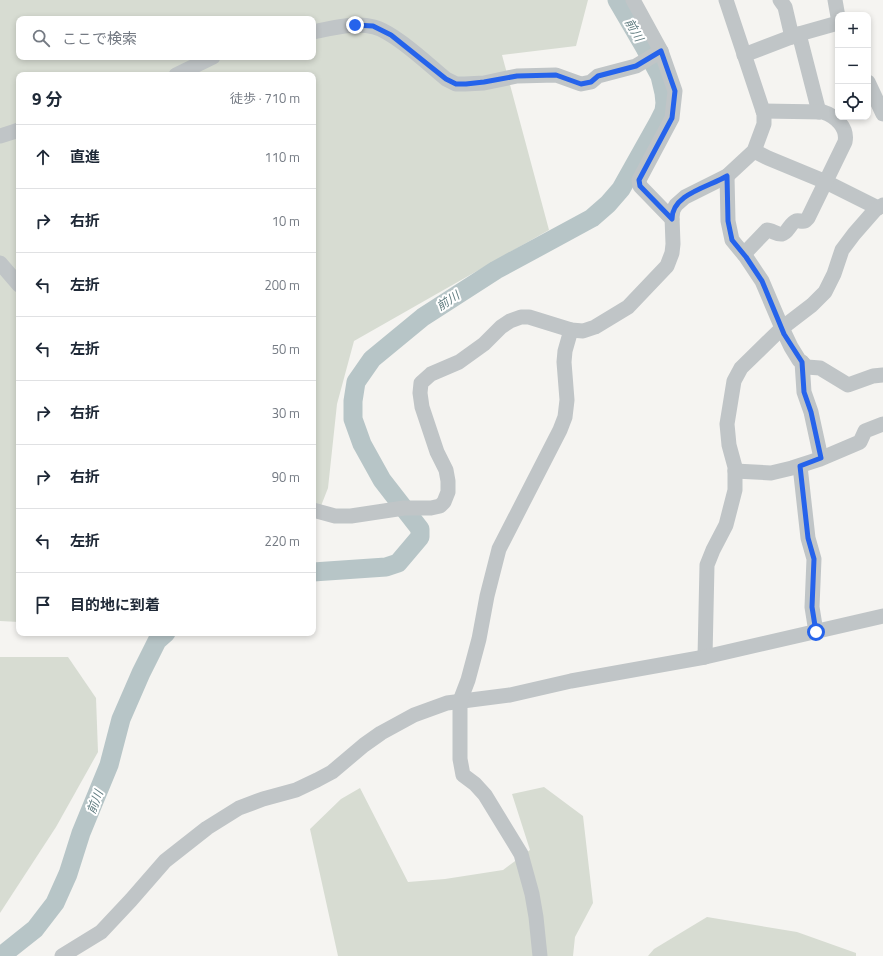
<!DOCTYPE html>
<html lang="ja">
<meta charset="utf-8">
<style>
:root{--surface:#fff;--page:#f2f2f3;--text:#1f2937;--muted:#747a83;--line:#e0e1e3}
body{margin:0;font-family:"Titillium Web","Noto Sans JP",sans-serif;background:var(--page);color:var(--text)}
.controls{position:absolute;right:12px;top:12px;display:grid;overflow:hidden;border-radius:8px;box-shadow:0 2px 6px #0003}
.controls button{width:36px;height:36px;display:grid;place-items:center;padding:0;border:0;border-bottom:1px solid var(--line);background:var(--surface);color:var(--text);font:20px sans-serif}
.stop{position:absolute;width:12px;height:12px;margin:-9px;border:3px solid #2563eb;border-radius:50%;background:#fff}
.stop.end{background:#2563eb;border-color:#fff;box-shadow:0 1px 4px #0008}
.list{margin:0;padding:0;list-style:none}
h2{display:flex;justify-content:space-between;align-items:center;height:52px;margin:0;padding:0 16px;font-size:17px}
h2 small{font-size:13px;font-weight:400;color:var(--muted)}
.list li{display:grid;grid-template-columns:26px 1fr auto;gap:12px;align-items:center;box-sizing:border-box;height:64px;padding:0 16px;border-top:1px solid var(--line)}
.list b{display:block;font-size:15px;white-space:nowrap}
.list em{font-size:13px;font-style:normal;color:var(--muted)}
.icon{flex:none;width:22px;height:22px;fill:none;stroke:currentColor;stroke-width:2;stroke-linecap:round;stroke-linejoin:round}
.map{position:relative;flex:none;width:883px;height:956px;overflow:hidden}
.search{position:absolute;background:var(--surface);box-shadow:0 2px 6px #0003;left:16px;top:16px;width:300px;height:44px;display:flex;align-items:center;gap:10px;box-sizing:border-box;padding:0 14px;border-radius:8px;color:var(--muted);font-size:15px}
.panel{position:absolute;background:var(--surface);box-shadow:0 2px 6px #0003;left:16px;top:72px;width:300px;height:564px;border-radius:8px}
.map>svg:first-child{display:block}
.green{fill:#d7dcd2;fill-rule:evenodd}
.water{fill:#b7c5c7}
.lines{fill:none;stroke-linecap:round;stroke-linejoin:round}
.river{stroke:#b7c5c7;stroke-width:19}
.minor{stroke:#c0c5c7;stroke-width:15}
.route{stroke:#2563eb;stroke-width:5}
.labels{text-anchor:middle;stroke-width:4;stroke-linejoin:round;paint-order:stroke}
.water-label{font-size:12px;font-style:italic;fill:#5f7b7f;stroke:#fff}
</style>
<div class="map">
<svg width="883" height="956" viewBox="0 0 883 956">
<rect width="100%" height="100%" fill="#f5f4f1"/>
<!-- green -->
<g class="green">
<path d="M0,0H588L576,46L502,55L549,230L354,341L337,404L328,488L314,524V572L313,573V75H19V622L0,621ZM19,19H313V57H19Z"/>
<path d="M0,657H68L96,698L98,752L56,827L0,913Z"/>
<path d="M544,787L583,816L593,903L575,937L573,956H338L310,829L341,799L360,788L408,882L445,879L503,870L530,850L512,794Z"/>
<path d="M707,917L797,932L856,953V956H648L654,949Z"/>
</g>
<!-- water -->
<path class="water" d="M611,0H627L653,47L641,55Z"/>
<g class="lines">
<!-- river -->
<g class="river">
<path d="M313,572L386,567L398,563L420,537V529L382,480L362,444L353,419V401L356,382L372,359L423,317L496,270L592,218L608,204L621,189L658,123L664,111L665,103L664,93L660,76L645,48L617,0"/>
<path d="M1,956L35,929L55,903L68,874L81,833L109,765L121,719L141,673L157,641L166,633"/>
</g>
<!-- minor -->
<g class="minor">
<path d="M633,0L661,51L675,91L672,118L639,180L640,186L672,219"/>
<path d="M780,0L785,7L792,37"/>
<path d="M835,0L838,17"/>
<path d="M313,32C332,28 354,22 374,27C394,32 429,65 446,79L456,84H465L484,83L517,76L556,75L581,84L591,82L598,76L636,66L661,51"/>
<path d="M799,34L819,112"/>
<path d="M744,55L799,34L838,23"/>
<path d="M176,75L213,57"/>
<path d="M868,82L883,114"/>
<path d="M0,136L19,130"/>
<path d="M754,151L768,158L826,182L878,208"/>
<path d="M727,176L728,221L732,240L746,257L762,281L782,328L791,347L799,360L807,367L820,368L848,385L873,376L883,375"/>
<path d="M744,254L767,230C772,230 777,235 782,234C788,233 790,223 796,221C798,220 802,222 805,221L808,218L845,142C848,128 836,116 823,112L763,111"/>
<path d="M0,263L19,285"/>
<path d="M802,362L804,392L811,412L821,458"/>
<path d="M800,466L808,538L814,559L812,607L816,632"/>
<path d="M735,471L771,473L792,468L820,459L860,442L865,431L883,424"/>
<path d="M313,510L335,516H351L404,508H431L440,506L444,502L448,492V481L446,470L437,452L422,407L420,393L421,383L431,374L459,362L484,344L501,327L510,321L521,317H529L571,330L583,331L595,327L628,307L667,266L672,253L673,244L672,217L673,210L676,205L685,197L727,176L754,151L764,124V114L726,0"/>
<path d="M705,657L707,565L713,550L726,525L735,490V467L729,445L727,424L734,381L741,368L782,328L812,305L825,292L834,274L842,250L854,234L875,210L883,205"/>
<path d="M62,956L101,932L131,900L165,861L207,828L239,808L263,799L296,790L317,780L332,772L364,745L381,733L414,715L447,703L510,695L571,681L705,657L883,616"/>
<path d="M540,956L536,917L532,894L521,854L485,795L475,784L463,775L460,759V701L468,680L479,639L487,596L499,549L560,430L565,417L567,400L564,362L565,351L571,330"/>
</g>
</g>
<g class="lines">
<!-- route -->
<path class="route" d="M355,25L373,26L391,35L446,79L456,84H466L484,82L517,76L556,75L581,84L591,82L598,76L636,66L661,51L675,91L672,118L639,180L640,186L672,219C672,194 709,187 727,176L728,221L732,240L746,257L762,281L784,334L802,362L804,392L811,412L821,458L800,466L808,538L814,559L812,607L816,632"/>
</g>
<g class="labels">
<!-- water labels -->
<g class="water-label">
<text transform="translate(634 30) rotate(60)" y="4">前川</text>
<text transform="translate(448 301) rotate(-33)" y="4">前川</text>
<text transform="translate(95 802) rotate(-69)" y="4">前川</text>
</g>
</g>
</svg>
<div class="controls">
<button>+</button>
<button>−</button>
<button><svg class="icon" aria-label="locate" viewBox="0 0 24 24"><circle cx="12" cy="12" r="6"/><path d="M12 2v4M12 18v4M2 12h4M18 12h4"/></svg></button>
</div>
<div class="stop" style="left:816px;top:632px"></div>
<div class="stop end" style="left:355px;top:25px"></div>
<div class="search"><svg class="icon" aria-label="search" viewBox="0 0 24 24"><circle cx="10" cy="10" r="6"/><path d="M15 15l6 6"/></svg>ここで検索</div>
<section class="panel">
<h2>9 分<small>徒歩 · 710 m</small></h2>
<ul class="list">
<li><svg class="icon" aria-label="ahead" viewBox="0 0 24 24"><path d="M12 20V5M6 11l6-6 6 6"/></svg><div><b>直進</b></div><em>110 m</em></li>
<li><svg class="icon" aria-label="right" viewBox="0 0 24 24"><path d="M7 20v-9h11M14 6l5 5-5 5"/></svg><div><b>右折</b></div><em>10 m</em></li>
<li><svg class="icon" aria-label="left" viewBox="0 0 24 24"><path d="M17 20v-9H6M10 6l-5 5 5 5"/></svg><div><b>左折</b></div><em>200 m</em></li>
<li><svg class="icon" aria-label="left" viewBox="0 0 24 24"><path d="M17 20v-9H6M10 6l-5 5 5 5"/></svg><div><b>左折</b></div><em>50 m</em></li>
<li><svg class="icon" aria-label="right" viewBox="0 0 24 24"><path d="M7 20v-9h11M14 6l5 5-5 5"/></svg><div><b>右折</b></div><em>30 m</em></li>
<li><svg class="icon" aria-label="right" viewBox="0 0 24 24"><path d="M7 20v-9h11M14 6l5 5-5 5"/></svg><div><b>右折</b></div><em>90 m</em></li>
<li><svg class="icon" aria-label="left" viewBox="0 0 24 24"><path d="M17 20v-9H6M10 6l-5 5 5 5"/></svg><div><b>左折</b></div><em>220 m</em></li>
<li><svg class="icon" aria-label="arrive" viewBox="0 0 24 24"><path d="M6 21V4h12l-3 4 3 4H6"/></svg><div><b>目的地に到着</b></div></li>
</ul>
</section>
</div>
